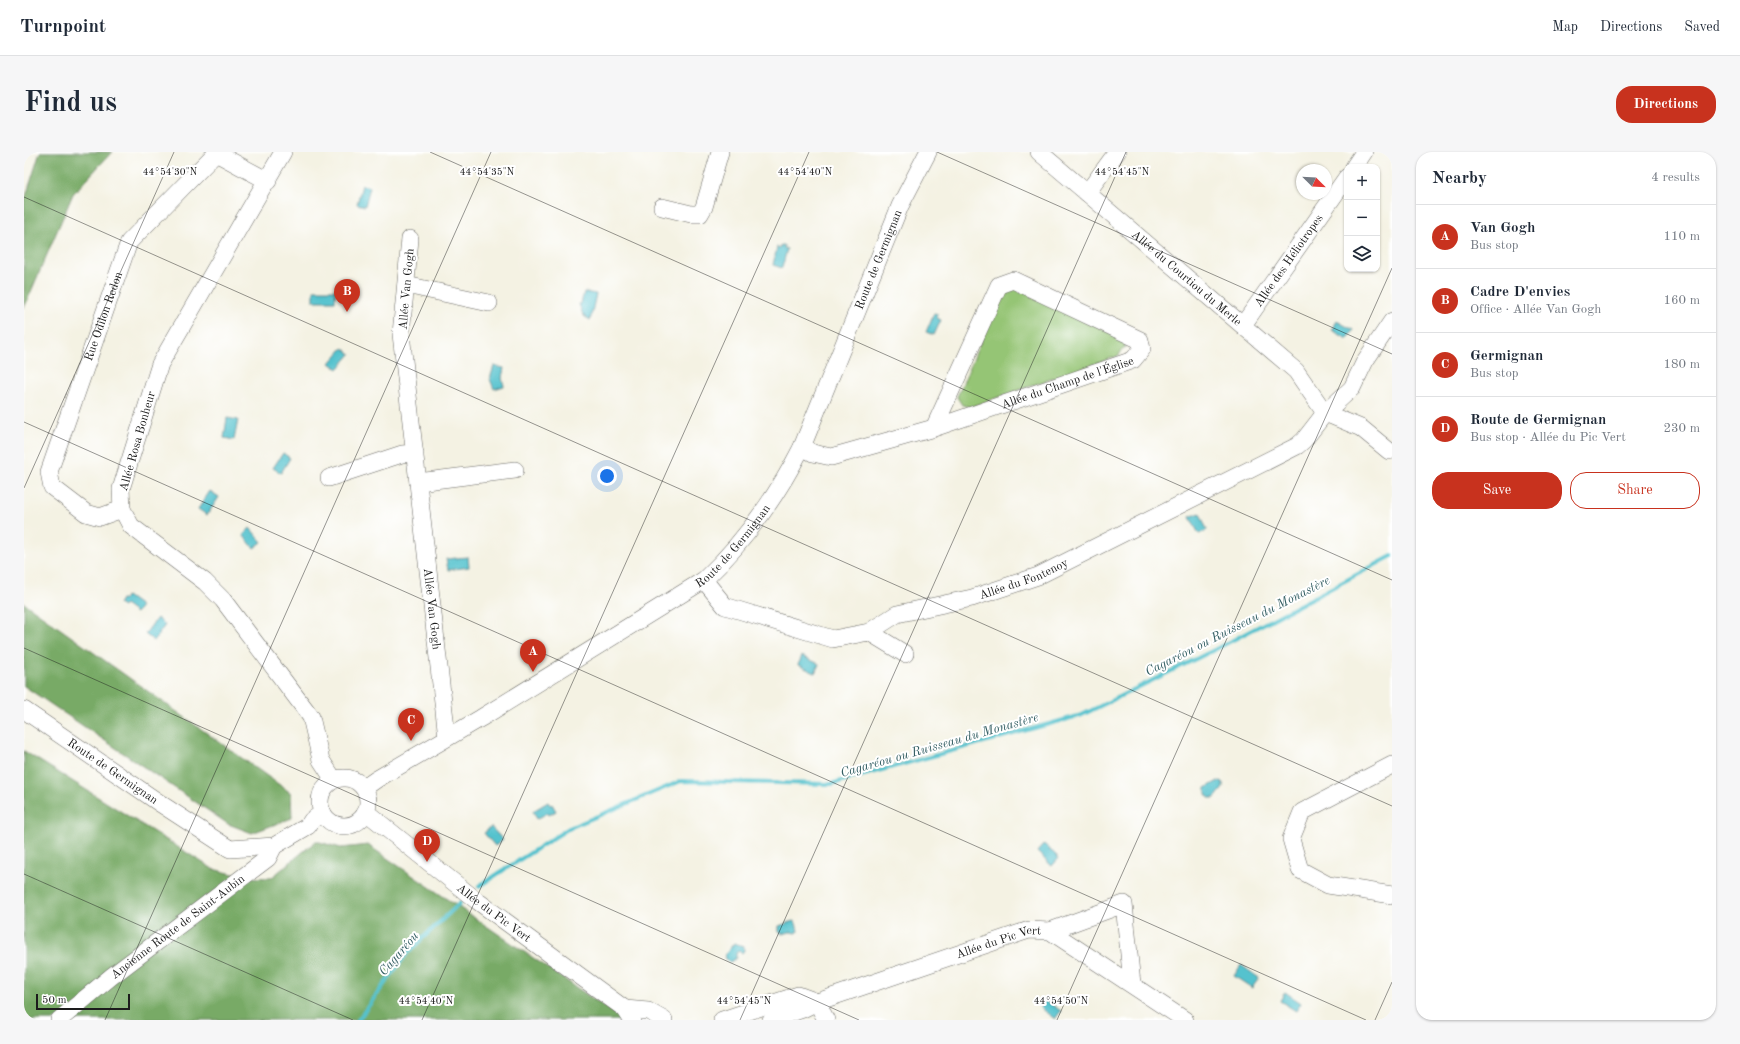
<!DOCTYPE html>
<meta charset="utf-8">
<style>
:root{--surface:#fff;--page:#f6f6f7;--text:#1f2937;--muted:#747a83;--line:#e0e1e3;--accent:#c8321e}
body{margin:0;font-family:"Old Standard TT",serif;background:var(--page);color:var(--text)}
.controls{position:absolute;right:12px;top:12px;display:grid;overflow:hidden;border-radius:8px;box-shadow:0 1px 3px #0004}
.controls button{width:36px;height:36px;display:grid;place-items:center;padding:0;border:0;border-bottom:1px solid var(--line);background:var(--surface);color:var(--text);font:20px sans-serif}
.compass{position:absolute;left:1272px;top:12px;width:36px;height:36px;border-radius:50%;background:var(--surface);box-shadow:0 1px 3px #0004;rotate:114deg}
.scale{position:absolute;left:12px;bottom:10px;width:94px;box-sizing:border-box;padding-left:4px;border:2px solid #1c1c1c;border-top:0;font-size:11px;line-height:14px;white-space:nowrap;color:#1c1c1c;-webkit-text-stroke:3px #fff;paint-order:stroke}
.you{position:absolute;left:583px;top:324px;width:14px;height:14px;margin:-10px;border:3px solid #fff;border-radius:50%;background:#1a73e8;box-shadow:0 0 0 6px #1a73e833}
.badge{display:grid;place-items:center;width:26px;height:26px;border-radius:50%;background:var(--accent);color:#fff;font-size:13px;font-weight:700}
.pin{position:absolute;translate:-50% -33px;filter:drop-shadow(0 1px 2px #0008)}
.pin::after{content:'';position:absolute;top:21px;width:14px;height:12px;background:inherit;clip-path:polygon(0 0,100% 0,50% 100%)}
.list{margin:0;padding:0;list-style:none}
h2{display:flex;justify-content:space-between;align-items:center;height:52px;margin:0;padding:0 16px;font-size:17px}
h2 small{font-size:13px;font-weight:400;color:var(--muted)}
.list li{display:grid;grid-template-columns:26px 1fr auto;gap:12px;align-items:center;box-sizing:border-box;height:64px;padding:0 16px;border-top:1px solid var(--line)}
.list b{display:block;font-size:15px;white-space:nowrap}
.list p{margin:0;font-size:13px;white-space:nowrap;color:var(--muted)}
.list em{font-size:13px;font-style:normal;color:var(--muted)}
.actions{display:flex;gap:8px;padding:12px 16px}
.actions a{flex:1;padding:9px 0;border:1px solid var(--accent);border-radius:16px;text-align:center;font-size:14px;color:var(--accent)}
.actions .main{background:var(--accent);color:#fff}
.icon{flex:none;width:22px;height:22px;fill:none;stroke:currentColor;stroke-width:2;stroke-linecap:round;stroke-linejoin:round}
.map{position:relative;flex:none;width:1368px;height:868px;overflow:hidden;border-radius:16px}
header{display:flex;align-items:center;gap:24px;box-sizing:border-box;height:56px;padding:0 20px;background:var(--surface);border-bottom:1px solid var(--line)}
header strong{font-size:19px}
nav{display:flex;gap:22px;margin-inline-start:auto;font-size:14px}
.intro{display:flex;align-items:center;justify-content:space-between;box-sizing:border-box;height:96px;padding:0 24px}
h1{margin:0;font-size:28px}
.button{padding:10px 18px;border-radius:16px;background:var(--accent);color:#fff;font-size:14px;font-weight:700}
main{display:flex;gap:24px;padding:0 24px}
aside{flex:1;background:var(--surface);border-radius:16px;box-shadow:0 1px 3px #0004}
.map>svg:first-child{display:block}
.green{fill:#95c574;stroke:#587048}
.forest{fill:#78aa66;stroke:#4a6341}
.water{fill:#55c2ce;stroke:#386f75}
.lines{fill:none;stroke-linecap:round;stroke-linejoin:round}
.stream{stroke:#55c2ce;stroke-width:4}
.minor-casing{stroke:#686762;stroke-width:18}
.minor{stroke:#fff;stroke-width:17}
.ticks{fill:none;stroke:#1c1c1c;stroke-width:1;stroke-opacity:0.45}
.labels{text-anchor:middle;stroke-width:4;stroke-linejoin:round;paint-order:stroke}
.street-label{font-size:12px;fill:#1c1c1c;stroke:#fff}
.water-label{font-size:13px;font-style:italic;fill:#335e63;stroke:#fff}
.ticks-label{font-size:10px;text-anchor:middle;fill:#1c1c1c;stroke:#fff;stroke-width:4;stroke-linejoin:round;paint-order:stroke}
</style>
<header>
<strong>Turnpoint</strong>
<nav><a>Map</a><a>Directions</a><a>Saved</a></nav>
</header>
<div class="intro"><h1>Find us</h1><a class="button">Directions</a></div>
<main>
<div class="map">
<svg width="1368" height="868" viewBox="0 0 1368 868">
<rect width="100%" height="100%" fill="#fff"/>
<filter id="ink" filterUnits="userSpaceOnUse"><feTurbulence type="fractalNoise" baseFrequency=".025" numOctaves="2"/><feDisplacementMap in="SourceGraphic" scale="8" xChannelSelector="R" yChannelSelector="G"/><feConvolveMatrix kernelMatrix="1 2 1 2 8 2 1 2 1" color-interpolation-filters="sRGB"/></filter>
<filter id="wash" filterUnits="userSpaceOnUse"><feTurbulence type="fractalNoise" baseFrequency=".012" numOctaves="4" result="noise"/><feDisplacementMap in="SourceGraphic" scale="16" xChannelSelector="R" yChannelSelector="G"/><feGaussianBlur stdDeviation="0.9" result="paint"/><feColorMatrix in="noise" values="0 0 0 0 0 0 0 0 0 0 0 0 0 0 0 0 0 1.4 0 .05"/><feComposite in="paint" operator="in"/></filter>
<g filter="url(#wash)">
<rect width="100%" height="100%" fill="#f4f2e3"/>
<!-- green -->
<path class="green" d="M992,135L1100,187L1101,195L1094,204L946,255L938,253L933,245L977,142Z"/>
<!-- forest -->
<g class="forest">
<path d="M16,0H88L49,42L0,156V50Z"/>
<path d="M0,451L267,641L268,666L228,681L204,672L0,534Z"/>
<path d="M0,599L189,717L221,725L247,726L292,689L317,696L344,693L600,868H0Z"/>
</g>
<!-- water -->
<g class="water">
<path d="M338,33L346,35L341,54L333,52Z"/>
<path d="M757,93H760V96L763,97L758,116L749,113L753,95L756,96Z"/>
<path d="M290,138H312L311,149H290Z"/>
<path d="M560,140L572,142L566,169L559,163L555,152H557Z"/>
<path d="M910,161L914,162L913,166L917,168L910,183L902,180Z"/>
<path d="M1313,169L1329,178L1324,187L1308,178Z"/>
<path d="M319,196L327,202L314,217L306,211Z"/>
<path d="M470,214L480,216L478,226L480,234L470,237L466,227Z"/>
<path d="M203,266L214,268L210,288L200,286Z"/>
<path d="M259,301L266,306L257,321L249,316Z"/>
<path d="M186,339L195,345L183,363L174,357Z"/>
<path d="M1176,361L1183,378L1175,382L1166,365Z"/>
<path d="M226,376L238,390L230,396L219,383Z"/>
<path d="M444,405L445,415L424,418L422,407Z"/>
<path d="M103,444L117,454L112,461L101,453L99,455L94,452L97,447L99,448Z"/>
<path d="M133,466L141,473L130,489L121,482Z"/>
<path d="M778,504L795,512L791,521L774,513Z"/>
<path d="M1194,629L1199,631V636L1191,646H1185L1182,642V636Z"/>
<path d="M524,650L526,653L528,652L532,659L525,663L523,661L513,667L509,659Z"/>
<path d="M467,675L479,688L471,694L460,681Z"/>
<path d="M1020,692L1035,706L1028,714L1013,700Z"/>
<path d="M769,769L772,771L774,779L773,781L766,780L758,782L755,780V774Z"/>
<path d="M710,791L719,794L720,798L718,801L715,799L712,801V806L706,810L702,807L701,803Z"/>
<path d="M1217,813L1235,826L1228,836L1210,824Z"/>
<path d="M1261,840L1277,851L1272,859L1256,849Z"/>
<path d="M1021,848L1037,859L1031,867L1016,856Z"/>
</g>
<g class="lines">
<!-- stream -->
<g class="stream">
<path d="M455,734L545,676L657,629L807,632L1058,563L1190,498L1368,404"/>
<path d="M334,868L384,800L436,751"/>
</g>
</g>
</g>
<g filter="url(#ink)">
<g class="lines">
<defs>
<g id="minor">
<path d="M259,0L136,212L97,337L98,357L107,374L181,430L199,448L287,565L297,608L310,628"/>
<path id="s1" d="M1015,0L1272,219L1301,261"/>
<path d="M1330,15L1340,0"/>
<path d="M1063,41L1093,0"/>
<path d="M638,55L667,62H676L680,55L696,0"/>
<path id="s2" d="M386,87L377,182L423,585"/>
<path d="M382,133L465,151"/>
<path id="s3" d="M1219,173L1323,25"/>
<path d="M1301,261L1337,276L1365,299"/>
<path id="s4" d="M778,295L789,301L807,305L910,276L1109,208L1118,197L1116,188L989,128L975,133L910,276"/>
<path d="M305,326L378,302L391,301"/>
<path d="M394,330L491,318"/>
<path id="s5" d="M98,357L76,365L62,361L28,335L25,320L105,90L192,1L244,29"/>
<path id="s6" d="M680,428L701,454L809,487L845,480L873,462L948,446L1014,424L1273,294L1280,288L1301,261L1328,236L1341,209L1368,169"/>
<path d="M845,480L881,502"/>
<path id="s7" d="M0,558L137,652L206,697L250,694L284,674L288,668L299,661"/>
<path d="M1368,613L1278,660L1267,687L1276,718L1304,733L1368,743"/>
<circle cx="320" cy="650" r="24"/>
<path id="s8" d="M340,636L353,627L457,566L680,428C720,390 753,344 778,295L876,54L904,0"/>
<path id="s9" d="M341,662L347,664L452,748L601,857L608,868"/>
<path d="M1026,779L1100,752L1108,832"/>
<path d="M793,850L802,868"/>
<path d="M601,857L624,859L640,868"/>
<path id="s10" d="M35,868L88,824L244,706L250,694"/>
<path d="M698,868L774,843L793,850"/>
<path id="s11" d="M747,868L779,857L793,850L1005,778L1026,779L1161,868"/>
</g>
</defs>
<!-- minor casing -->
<use href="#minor" class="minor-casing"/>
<!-- minor -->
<use href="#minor" class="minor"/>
</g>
</g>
<!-- ticks -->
<path class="ticks" d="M406,0L1368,428M913,0L1368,202M0,45L1368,654M0,270L1342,868M0,336L150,0M0,496L835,868M0,722L329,868M81,868L467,0M398,868L785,0M716,868L1102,0M1033,868L1368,116M1351,868L1368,830"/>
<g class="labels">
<!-- street labels -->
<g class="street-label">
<text dy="4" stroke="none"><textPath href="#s8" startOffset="767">Route de Germignan</textPath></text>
<text dy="4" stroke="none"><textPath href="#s3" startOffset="79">Allée des Héliotropes</textPath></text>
<text dy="4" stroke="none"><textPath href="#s1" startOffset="194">Allée du Courtiou du Merle</textPath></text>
<text transform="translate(382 137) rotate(-85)" y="4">Allée Van Gogh</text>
<text dy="4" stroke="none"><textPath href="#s5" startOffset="261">Rue Odilon Redon</textPath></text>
<text dy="4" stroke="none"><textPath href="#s4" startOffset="279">Allée du Champ de l'Église</textPath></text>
<text transform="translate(113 289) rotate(-74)" y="4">Allée Rosa Bonheur</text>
<text dy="4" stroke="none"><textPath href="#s8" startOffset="443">Route de Germignan</textPath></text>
<text dy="4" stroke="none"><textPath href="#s6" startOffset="348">Allée du Fontenoy</textPath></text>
<text dy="4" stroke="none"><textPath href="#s2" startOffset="372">Allée Van Gogh</textPath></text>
<text dy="4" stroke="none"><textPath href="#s7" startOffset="108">Route de Germignan</textPath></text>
<text dy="4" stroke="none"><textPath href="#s9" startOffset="163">Allée du Pic Vert</textPath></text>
<text dy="4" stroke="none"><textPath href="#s10" startOffset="151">Ancienne Route de Saint-Aubin</textPath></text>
<text dy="4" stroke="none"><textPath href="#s11" startOffset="241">Allée du Pic Vert</textPath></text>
</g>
<!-- water labels -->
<g class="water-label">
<text transform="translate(1213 473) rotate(-27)" y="5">Cagaréou ou Ruisseau du Monastère</text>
<text transform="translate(915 592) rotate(-16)" y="5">Cagaréou ou Ruisseau du Monastère</text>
<text transform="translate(374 801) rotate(-49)" y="5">Cagaréou</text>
</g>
</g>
<g class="ticks-label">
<text x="146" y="23">44°54'30"N</text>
<text x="463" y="23">44°54'35"N</text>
<text x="781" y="23">44°54'40"N</text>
<text x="1098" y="23">44°54'45"N</text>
<text x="402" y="852">44°54'40"N</text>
<text x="720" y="852">44°54'45"N</text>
<text x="1037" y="852">44°54'50"N</text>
</g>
</svg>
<div class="controls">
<button>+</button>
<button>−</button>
<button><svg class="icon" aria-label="layers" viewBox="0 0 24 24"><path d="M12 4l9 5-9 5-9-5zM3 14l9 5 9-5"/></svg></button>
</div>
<svg class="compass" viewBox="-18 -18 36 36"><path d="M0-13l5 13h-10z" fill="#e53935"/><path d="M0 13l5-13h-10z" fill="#747a83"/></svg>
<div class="scale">50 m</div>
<div class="you"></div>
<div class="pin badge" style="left:509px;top:520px">A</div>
<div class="pin badge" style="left:323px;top:160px">B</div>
<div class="pin badge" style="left:387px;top:589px">C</div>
<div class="pin badge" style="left:403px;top:710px">D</div>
</div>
<aside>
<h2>Nearby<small>4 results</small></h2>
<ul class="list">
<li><span class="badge">A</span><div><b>Van Gogh</b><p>Bus stop</p></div><em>110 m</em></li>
<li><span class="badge">B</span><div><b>Cadre D'envies</b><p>Office · Allée Van Gogh</p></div><em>160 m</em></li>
<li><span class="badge">C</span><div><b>Germignan</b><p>Bus stop</p></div><em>180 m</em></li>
<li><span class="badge">D</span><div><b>Route de Germignan</b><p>Bus stop · Allée du Pic Vert</p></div><em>230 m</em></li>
</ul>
<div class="actions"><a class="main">Save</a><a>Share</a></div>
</aside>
</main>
